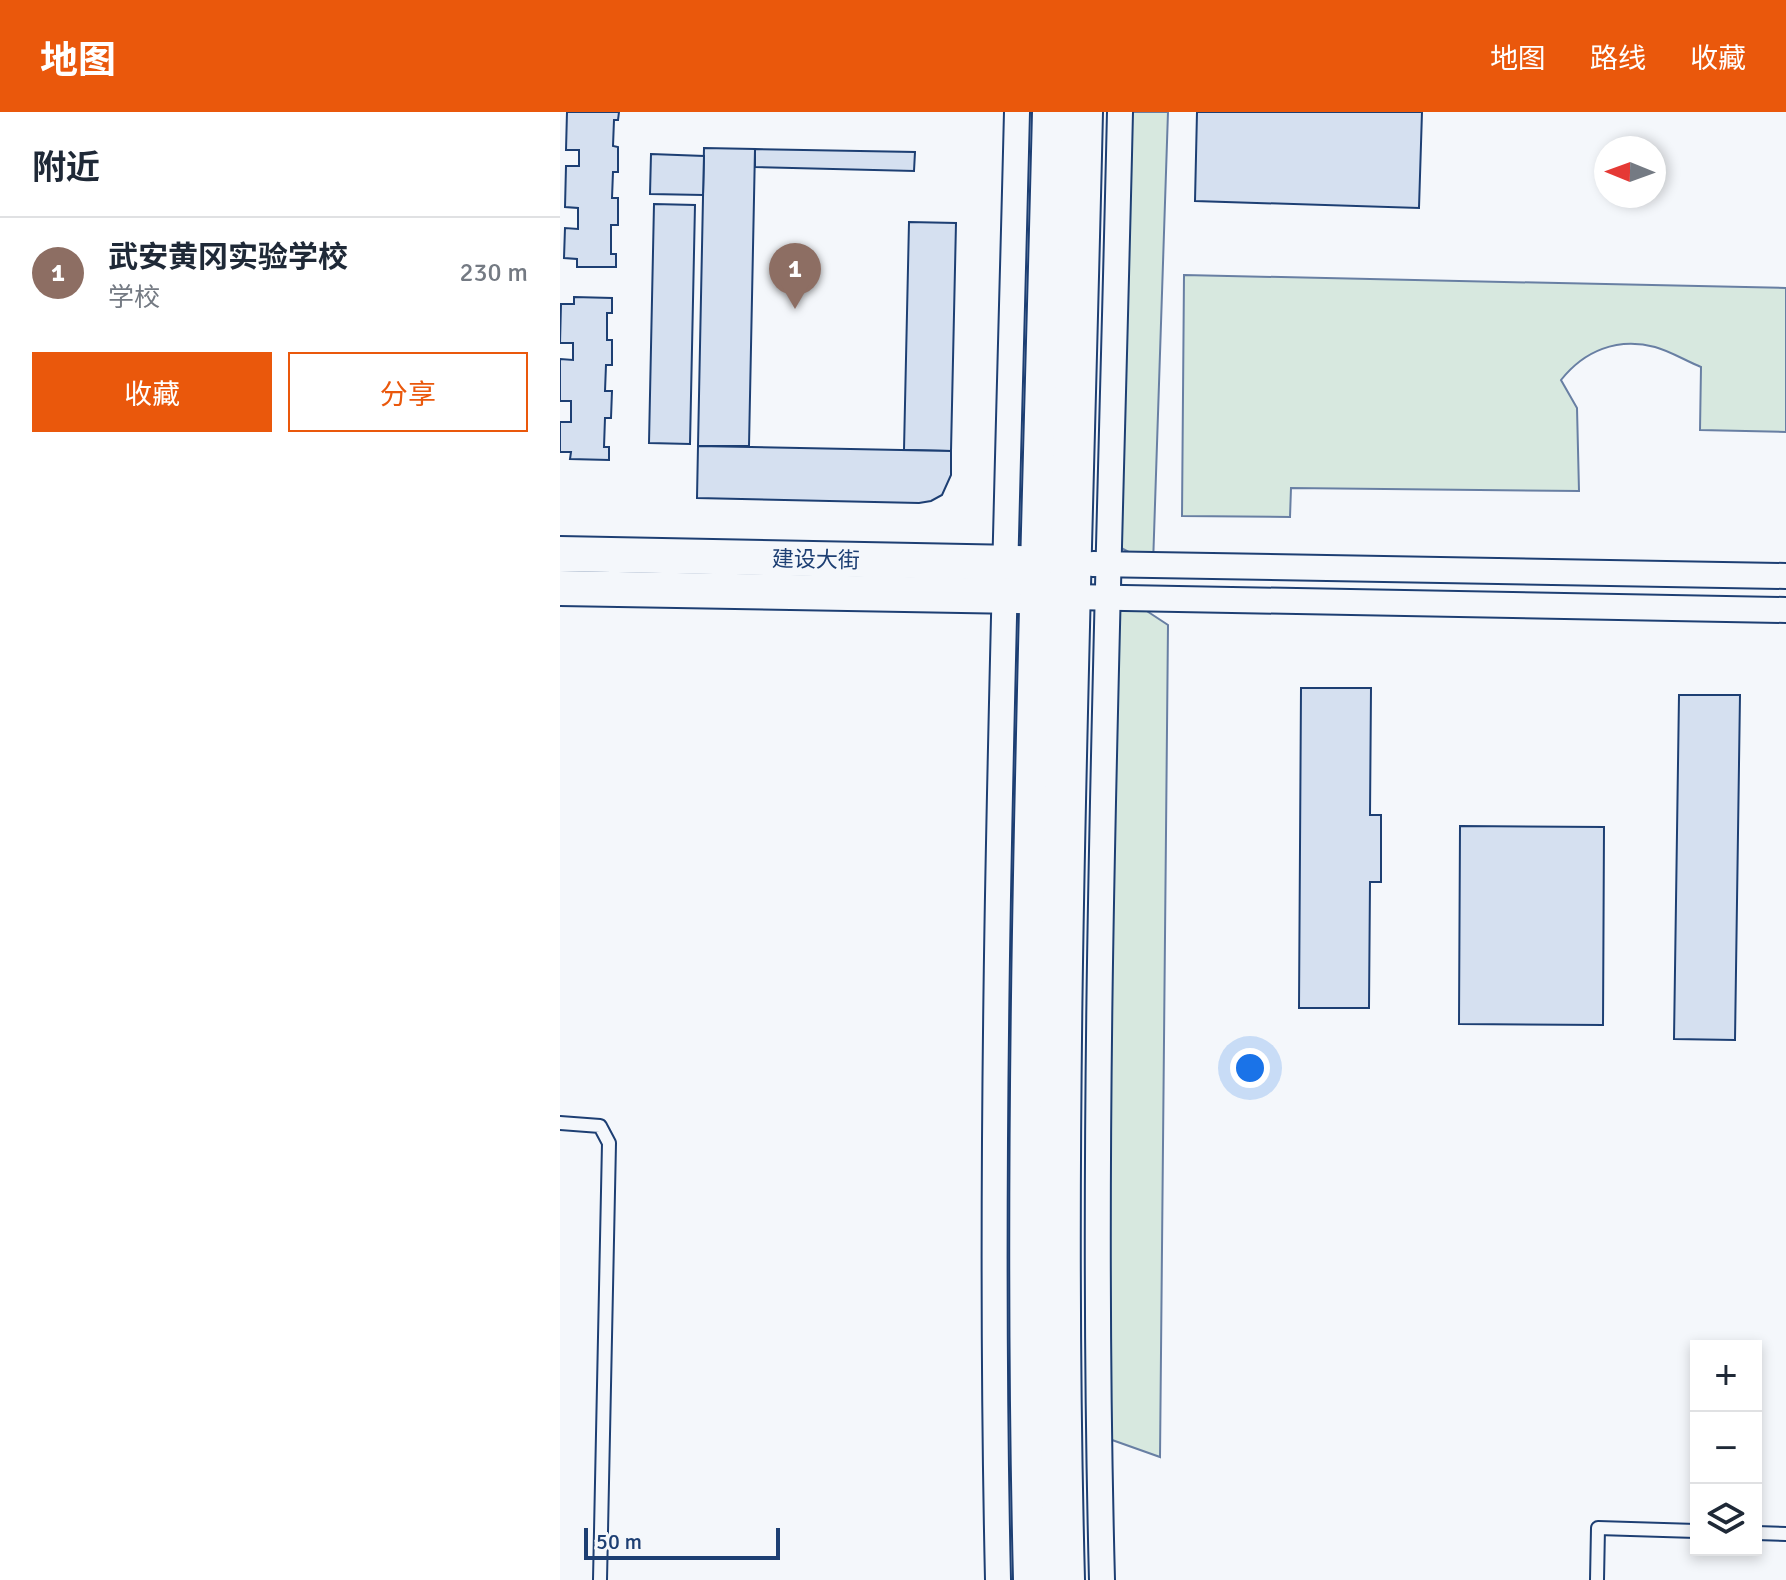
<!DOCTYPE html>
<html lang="zh">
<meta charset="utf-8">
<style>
:root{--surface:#fff;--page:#f2f2f3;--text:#1f2937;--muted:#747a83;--line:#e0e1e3;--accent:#ea580c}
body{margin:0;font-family:Signika,"Noto Sans SC",sans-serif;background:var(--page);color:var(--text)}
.controls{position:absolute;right:24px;bottom:24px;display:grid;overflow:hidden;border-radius:0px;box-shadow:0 4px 12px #0003}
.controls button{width:72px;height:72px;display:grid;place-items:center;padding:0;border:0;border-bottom:2px solid var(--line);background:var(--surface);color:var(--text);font:40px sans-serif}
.compass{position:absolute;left:1034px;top:24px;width:72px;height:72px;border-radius:50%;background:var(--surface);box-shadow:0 4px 12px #0003;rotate:271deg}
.scale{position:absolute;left:24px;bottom:20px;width:196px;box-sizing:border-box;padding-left:8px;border:4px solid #1d3f73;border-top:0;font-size:22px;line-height:28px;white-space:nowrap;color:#1d3f73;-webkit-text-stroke:6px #f4f7fb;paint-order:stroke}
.you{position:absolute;left:690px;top:956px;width:28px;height:28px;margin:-20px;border:6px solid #fff;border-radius:50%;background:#1a73e8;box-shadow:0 0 0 12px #1a73e833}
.badge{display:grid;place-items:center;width:52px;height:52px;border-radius:50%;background:var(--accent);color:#fff;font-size:26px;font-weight:700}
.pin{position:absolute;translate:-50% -66px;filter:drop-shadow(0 2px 4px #0008)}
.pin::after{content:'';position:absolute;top:42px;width:28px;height:24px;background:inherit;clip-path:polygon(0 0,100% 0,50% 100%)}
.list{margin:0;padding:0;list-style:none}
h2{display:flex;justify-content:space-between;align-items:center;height:104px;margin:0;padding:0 32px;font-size:34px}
h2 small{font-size:26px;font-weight:400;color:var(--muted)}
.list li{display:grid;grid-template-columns:52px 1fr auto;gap:24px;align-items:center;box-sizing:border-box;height:112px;padding:0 32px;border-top:2px solid var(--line)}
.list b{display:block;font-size:30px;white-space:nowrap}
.list p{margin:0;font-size:26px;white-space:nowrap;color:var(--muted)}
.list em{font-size:26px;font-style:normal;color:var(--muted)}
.actions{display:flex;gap:16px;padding:24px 32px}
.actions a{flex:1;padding:18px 0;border:2px solid var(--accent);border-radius:0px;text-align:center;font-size:28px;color:var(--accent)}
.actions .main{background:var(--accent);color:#fff}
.icon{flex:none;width:44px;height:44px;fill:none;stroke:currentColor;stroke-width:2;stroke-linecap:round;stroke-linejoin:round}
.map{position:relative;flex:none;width:1226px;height:1468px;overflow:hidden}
header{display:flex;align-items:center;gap:48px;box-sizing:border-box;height:112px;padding:0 40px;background:var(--accent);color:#fff}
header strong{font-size:38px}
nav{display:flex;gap:44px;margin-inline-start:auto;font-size:28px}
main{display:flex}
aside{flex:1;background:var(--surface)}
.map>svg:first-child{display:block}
.green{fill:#d7e8df;stroke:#687fa3;stroke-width:2}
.building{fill:#d5e0f0;stroke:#1d3f73;stroke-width:2}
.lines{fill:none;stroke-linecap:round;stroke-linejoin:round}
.service-casing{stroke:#1d3f73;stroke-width:16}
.minor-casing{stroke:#1d3f73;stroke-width:28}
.secondary-casing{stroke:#1d3f73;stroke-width:38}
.trunk-casing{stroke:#1d3f73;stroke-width:44}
.service{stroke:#f4f7fb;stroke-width:12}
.minor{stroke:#f4f7fb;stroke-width:24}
.secondary{stroke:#f4f7fb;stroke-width:34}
.trunk{stroke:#f4f7fb;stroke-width:40}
.labels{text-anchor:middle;stroke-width:6;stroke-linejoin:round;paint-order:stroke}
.street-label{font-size:22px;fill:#1d3f73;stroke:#f4f7fb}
</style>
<header>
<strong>地图</strong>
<nav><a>地图</a><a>路线</a><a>收藏</a></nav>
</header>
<main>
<aside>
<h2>附近<small></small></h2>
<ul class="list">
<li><span class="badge" style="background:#8d6e63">1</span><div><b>武安黄冈实验学校</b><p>学校</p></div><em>230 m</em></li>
</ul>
<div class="actions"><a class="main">收藏</a><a>分享</a></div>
</aside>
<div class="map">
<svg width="1226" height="1468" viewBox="0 0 1226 1468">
<rect width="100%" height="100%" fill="#f4f7fb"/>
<!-- green -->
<g class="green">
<path d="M560,0H608L593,453L550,430Z"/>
<path d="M624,163L1226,176V320L1140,318L1141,255C1126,249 1110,239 1095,235C1057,225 1024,239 1001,268L1017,296L1019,379L731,376L730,405L622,404Z"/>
<path d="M567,486L608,513L600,1345L538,1323L548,512Z"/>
</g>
<!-- building -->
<g class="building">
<path d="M7,0H59L58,8H54L53,34L58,35V60H53L52,86H58V113H51V142H56V155H17V147L4,146L5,116L18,117V96L5,95L6,54H19V38H6Z"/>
<path d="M637,0H862L859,96L635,89Z"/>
<path d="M144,36L195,37L189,334H138Z"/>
<path d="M195,37L355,40L354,59L195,55Z"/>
<path d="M91,42L144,44L143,83L90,82Z"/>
<path d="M94,92L135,93L130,332L89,331Z"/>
<path d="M349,110L396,111L391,339L344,338Z"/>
<path d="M14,185L52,186V201H47V228H52V253H46L45,279H52L51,306H45L44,335H49V348L10,347L11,340H0V310H11V289H0V247L13,248V231H0L1,192H14Z"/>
<path d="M138,334L391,339V363L382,383L371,389L359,391L137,386Z"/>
<path d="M741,576H811L810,703H821V770H810L809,896H739Z"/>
<path d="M1119,583H1180L1175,928L1114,927Z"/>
<path d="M900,714L1044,715L1043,913L899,912Z"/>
</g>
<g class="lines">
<defs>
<g id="service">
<path d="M0,1011L40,1014L49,1031L40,1468"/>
<path d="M1196,1421L1226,1422"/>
<path d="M1037,1468L1038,1416L1136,1419"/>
</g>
<g id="minor">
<path d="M533,452L1226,464"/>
<path d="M511,485L1226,498"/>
<path d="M438,1468C427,979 445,489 457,0"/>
<path d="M542,1468C529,979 549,489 560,0"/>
</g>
<g id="secondary">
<path d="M0,442L507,452"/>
<path d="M0,476L508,485"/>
</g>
<g id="trunk">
<path d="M474,1468C462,979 481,489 493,0"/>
<path d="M504,1468C491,979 511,489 522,0"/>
</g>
</defs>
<!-- service casing -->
<use href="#service" class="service-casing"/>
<!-- minor casing -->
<use href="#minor" class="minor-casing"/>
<!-- secondary casing -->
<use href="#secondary" class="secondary-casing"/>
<!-- trunk casing -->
<use href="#trunk" class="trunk-casing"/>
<!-- service -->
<use href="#service" class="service"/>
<!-- minor -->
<use href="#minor" class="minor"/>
<!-- secondary -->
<use href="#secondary" class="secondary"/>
<!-- trunk -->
<use href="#trunk" class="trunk"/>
</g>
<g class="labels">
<!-- street labels -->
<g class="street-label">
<text transform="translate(256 447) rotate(1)" y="8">建设大街</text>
</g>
</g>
</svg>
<div class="controls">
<button>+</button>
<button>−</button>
<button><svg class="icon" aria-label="layers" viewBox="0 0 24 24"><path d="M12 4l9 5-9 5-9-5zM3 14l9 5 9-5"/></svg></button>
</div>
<svg class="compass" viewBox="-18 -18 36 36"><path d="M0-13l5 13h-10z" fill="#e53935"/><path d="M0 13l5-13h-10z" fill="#747a83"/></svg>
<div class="scale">50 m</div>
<div class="you"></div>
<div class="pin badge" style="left:235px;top:197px;background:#8d6e63">1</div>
</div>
</main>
